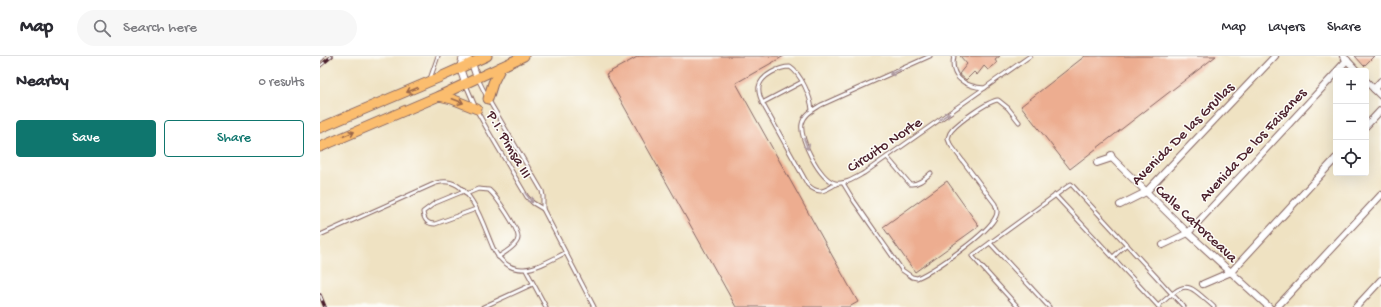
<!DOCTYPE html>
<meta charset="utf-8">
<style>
:root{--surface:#fff;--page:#f7f7f7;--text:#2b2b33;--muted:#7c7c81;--line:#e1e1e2;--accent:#0f766e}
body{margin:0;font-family:"Gochi Hand",sans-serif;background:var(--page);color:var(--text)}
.controls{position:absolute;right:12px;top:12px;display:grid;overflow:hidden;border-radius:4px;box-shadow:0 4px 16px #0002}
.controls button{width:36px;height:36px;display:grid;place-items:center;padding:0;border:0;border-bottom:1px solid var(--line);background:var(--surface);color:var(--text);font:20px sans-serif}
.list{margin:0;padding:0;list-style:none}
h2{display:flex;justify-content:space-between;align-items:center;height:52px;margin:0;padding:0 16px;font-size:17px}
h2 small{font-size:13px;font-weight:400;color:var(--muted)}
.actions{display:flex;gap:8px;padding:12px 16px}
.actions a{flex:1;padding:9px 0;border:1px solid var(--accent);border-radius:4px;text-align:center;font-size:14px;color:var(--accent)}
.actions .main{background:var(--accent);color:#fff}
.icon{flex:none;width:22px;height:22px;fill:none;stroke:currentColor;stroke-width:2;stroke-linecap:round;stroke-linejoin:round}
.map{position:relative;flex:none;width:1061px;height:251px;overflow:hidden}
header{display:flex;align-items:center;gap:24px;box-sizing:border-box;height:56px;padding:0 20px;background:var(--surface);border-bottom:1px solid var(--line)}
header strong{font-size:19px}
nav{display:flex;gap:22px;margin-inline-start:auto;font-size:14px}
.search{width:280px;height:36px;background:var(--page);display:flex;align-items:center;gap:10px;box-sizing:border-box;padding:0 14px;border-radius:22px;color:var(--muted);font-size:15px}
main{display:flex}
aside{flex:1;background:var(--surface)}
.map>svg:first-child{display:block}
.building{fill:#edad90}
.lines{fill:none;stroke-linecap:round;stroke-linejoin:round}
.service-casing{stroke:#846360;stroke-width:5}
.minor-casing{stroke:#846360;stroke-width:8}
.primary-casing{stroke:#846360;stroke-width:11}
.service{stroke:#fff;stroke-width:3}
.minor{stroke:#fff;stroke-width:6}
.primary{stroke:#fbbd6e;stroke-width:9}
.rail-casing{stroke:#4a1f2b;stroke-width:3.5}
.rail{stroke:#fdfcf7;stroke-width:2;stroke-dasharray:6;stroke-linecap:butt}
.oneway{stroke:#ae9aa0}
.oneway2{stroke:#9a6649}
.labels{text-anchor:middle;stroke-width:3;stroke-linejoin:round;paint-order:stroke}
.street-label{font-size:15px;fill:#4a1f2b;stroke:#fdfcf7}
</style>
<header>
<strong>Map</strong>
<div class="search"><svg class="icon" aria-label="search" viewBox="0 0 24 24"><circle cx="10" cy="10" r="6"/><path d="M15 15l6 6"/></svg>Search here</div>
<nav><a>Map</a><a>Layers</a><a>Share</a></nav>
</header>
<main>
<aside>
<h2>Nearby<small>0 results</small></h2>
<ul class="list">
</ul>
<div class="actions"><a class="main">Save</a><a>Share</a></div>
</aside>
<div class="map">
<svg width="1061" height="251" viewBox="0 0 1061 251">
<rect width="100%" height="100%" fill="#fdfcf7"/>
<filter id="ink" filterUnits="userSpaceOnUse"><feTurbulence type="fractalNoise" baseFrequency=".025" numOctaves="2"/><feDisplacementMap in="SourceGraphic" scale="8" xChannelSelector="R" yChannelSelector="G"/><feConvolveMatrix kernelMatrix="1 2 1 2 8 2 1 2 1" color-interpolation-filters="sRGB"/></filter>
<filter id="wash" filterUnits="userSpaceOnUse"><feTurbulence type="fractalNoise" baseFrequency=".012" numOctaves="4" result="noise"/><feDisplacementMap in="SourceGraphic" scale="16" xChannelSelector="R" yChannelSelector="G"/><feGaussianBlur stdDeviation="0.9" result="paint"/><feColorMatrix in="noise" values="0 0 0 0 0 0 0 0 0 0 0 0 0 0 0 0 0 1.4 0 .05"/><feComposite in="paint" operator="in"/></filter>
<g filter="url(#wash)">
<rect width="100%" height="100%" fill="#efe2c2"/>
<g id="blocks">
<!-- building -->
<g class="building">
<path d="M319,0H464L416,27L538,246L529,251H416L286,18Z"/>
<path d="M640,0H680L675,4L677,7L668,14L664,10L657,19L654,16L646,24L639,18L647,8Z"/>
<path d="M765,0H896L750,113L701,50Z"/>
<path d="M1035,0H1054L1044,10Z"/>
<path d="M627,125L659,170L595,216L563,171Z"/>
</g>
</g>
</g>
<g filter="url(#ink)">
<use href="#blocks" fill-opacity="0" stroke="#846360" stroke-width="1"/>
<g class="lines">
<defs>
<g id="service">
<path d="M610,0L501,49C493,54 484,58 482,68C479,83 500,124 515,127C525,129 535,122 544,117L710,0"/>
<path d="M634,0C629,22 646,31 665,32"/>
<path d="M110,23L118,0"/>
<path d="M158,23L168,43L222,135L223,140V153L274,251"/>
<path d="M146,29L155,50"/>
<path d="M442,47L482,26"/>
<path d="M492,54C491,41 481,18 470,11C460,11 441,19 439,31C438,37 441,44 444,50L488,129C499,139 505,135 516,128"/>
<path d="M157,55L167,73L207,141L213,147L223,153"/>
<path d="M567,101L590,128C598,129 605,122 611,117"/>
<path d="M523,127L534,145L582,214L592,221L597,222C615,214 669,177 676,160C678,156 677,153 675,148L630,88L628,83C629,79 629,77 632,74C639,66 668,45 678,44L688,52L699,66"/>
<path d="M144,135L115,147L103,156C104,164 107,168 115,168L156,153"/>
<path d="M146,138L158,133L169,134C176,140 199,173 198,182C198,189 183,198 178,201"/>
<path d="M735,139L839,251"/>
<path d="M0,179L116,127C120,126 124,125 128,126C153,129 165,175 174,194C193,227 219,210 245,197"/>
<path d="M670,187L729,251"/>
<path d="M793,201L807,188"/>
<path d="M206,214L226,251"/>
<path d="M838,250C867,224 866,226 894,251"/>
<path d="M163,251L213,228"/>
<path d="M698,251L652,200L751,128L864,251"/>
</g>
<g id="minor">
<path d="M143,0L140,12L145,27"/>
<path d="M145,0L152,7L157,22"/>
<path d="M1023,0L1037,15"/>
<path d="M0,2L2,0"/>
<path d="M1017,15L1027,4"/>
<path d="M1046,25L1061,40"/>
<path d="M1054,33L1061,25"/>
<path d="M1046,70L1061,54"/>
<path d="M791,99L792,102L868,177L949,251"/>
<path d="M777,107L792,102"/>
<path d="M800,149L826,136L955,0"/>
<path d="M843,189L868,177L1016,17"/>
<path d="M883,228L911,216L1016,102"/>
<path d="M957,251L1061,139"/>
<path d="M1036,251L1061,224"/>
</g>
<g id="primary">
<path d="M119,40L132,43L157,53"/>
<path d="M168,43L173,27L181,11"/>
<path d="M0,72L118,22L167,0"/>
<path d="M0,91L119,40L204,0"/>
</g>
</defs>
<!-- service casing -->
<use href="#service" class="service-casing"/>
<!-- minor casing -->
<use href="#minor" class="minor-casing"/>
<!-- primary casing -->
<use href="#primary" class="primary-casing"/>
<!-- service -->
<use href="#service" class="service"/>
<!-- minor -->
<use href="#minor" class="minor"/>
<!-- primary -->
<use href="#primary" class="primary"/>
<defs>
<g id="rail">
<path d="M0,10L12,0"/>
<path d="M0,239L5,251"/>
</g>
</defs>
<!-- rail casing -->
<use href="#rail" class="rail-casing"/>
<!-- rail -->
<use href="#rail" class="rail"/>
</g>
<!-- one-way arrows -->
<defs><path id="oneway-shaft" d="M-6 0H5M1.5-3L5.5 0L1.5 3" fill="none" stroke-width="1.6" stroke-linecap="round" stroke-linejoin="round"/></defs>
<g class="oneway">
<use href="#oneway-shaft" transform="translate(575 16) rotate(156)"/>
<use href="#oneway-shaft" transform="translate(625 60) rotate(-34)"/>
<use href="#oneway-shaft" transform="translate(486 88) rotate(70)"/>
<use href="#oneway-shaft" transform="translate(209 142) rotate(53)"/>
</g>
<g class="oneway2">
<use href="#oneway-shaft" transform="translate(92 34) rotate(157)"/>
<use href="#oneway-shaft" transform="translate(138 45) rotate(21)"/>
<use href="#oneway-shaft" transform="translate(29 78) rotate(-23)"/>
</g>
</g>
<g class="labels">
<!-- street labels -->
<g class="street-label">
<text transform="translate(862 77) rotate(-45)" y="5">Avenida De las Grullas</text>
<text transform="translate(190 88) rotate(60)" y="5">P.I. Pimsa III</text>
<text transform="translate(564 88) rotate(-34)" y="5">Circuito Norte</text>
<text transform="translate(932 88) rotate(-47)" y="5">Avenida De los Faisanes</text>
<text transform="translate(877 167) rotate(43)" y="5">Calle Catorceava</text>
</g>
</g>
</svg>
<div class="controls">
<button>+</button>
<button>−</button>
<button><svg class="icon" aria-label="locate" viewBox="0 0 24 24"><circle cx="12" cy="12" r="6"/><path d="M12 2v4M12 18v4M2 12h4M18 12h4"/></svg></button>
</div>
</div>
</main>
